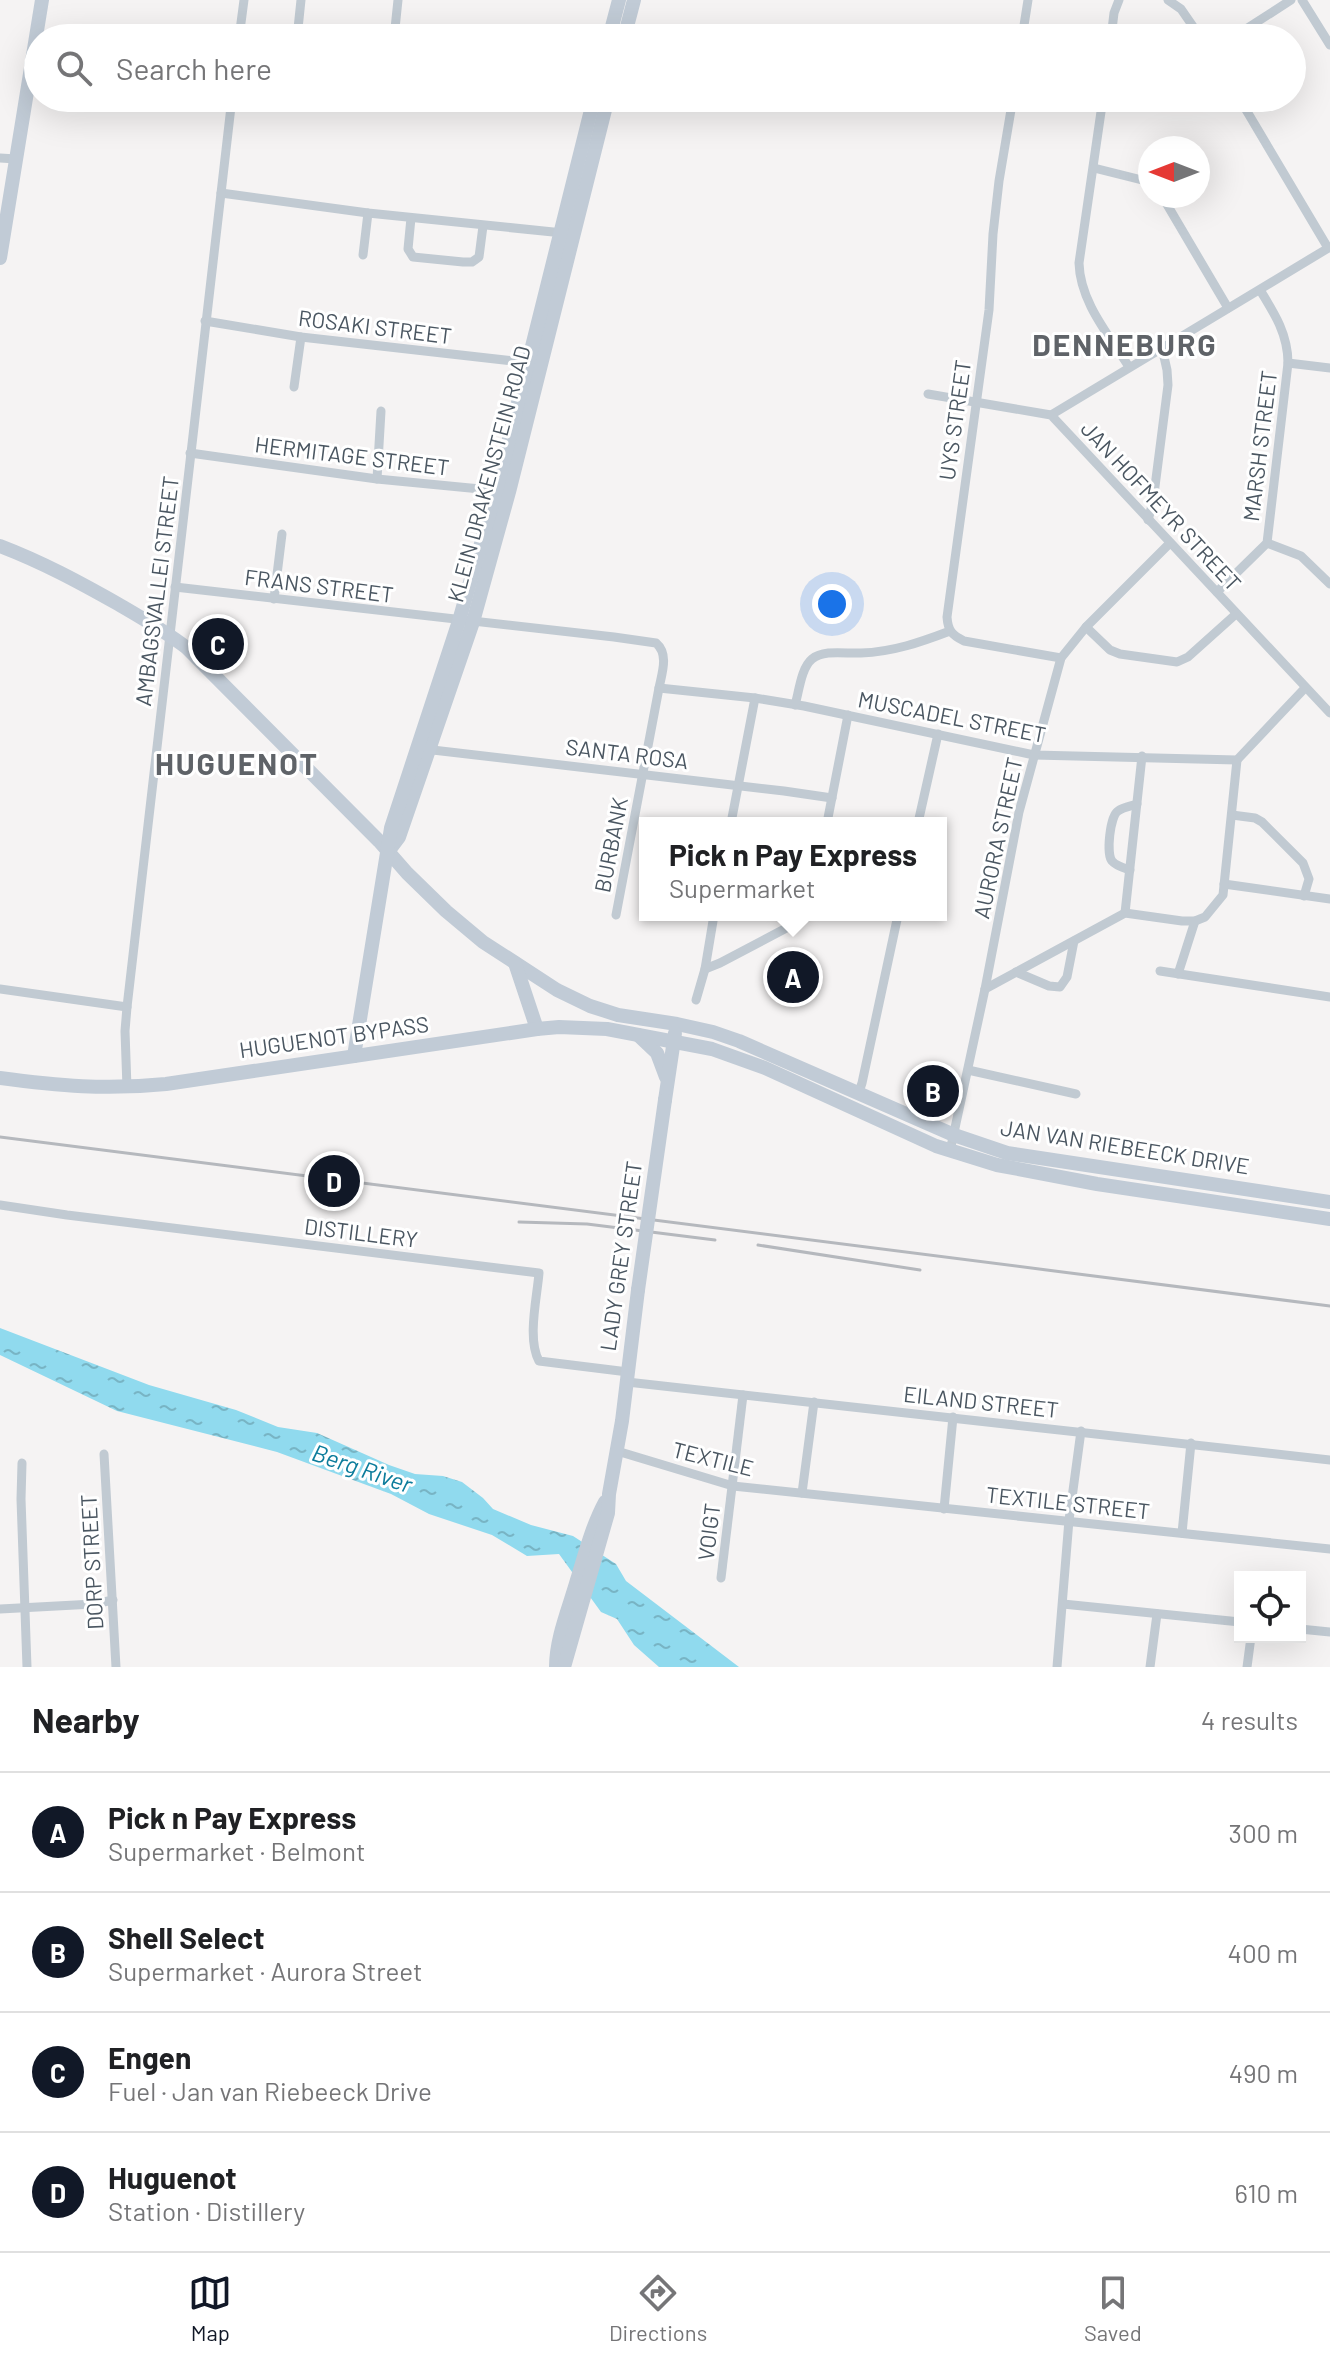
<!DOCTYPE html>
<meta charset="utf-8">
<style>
:root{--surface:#fff;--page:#f2f2f2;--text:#202124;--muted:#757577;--line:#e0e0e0;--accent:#111827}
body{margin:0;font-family:Barlow,sans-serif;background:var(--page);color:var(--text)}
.controls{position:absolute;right:24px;bottom:24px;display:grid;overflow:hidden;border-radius:0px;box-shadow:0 8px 32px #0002}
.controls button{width:72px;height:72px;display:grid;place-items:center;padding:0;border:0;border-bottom:2px solid var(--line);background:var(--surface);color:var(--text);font:40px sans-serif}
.compass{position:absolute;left:1138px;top:136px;width:72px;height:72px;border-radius:50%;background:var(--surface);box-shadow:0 8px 32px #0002;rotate:270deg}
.you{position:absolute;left:832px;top:604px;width:28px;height:28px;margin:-20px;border:6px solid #fff;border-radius:50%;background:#1a73e8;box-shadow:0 0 0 12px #1a73e833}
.badge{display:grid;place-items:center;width:52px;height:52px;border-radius:50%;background:var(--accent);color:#fff;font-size:26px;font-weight:700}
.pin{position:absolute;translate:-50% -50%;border:4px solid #fff;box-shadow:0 2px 8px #0006}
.popup{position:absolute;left:639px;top:817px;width:308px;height:104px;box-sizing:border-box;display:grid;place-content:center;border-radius:0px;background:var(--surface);filter:drop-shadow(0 2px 6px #0005);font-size:26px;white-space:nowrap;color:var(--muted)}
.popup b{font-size:30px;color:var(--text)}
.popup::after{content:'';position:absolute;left:50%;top:100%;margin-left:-16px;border:16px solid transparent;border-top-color:var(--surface)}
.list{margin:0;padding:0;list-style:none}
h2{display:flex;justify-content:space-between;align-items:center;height:104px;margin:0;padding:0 32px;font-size:34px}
h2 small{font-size:26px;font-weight:400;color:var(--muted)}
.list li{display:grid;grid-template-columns:52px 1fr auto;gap:24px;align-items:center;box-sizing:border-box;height:120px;padding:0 32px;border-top:2px solid var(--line)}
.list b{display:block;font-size:30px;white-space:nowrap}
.list p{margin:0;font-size:26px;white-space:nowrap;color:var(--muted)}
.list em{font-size:26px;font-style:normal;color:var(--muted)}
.icon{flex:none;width:44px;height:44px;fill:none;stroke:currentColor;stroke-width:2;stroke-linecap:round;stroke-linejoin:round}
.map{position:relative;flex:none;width:1330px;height:1667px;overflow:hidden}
.search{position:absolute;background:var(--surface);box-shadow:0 8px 32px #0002;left:24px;right:24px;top:24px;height:88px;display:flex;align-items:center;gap:20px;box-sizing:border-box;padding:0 28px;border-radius:44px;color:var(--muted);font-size:30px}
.sheet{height:584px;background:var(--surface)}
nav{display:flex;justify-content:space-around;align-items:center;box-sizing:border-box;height:112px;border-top:2px solid var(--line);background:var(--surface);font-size:22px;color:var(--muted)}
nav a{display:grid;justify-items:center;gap:4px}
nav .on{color:var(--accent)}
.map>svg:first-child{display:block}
.water{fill:url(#water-ripples)}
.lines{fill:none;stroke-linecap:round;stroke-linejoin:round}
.street{stroke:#c1cad2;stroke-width:9}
.secondary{stroke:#c1cbd6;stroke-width:14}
.rail{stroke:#b5b8bd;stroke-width:3}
.secondary-bridge{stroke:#c1cbd6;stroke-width:14}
.labels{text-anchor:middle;stroke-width:6;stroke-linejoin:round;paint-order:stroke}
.street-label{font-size:22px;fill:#4a5661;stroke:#fff}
.water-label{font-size:24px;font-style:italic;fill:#0c7c9b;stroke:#fff}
.district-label{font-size:30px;font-weight:bold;letter-spacing:2px;fill:#5f6368;stroke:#fff}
</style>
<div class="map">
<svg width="1330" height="1667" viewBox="0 0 1330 1667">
<defs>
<pattern id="water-ripples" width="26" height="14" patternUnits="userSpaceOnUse" patternTransform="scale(2)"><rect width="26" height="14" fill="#90daee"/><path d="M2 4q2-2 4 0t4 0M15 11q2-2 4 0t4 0" fill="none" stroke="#78b4c4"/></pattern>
</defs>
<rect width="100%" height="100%" fill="#f5f3f3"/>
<!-- water -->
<path class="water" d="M0,1328L149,1385L236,1410L278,1427L317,1433L389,1465L415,1474L443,1476L462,1482L483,1498L493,1509L531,1525L573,1536L616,1564L626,1581L739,1667H659L634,1645L617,1619L601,1612L559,1554L527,1556L492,1535L429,1514L391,1494L277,1452L117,1411L0,1355Z"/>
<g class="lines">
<!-- street -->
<g class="street">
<path d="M1168,0L1181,9L1201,38"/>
<path d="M1302,0L1330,45"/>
<path d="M239,38L244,0"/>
<path d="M297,38L301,0"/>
<path d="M394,38L398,0"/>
<path d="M1022,38L1028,0"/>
<path d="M1111,38L1114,13L1119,0"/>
<path d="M1232,38L1291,0"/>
<path d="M548,98L597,103"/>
<path d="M1013,98L999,181L993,234L989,310L947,617C948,631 952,635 964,641L1061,658"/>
<path d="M1103,98L1079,263C1080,302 1109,335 1129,367"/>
<path d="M1239,98L1328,248"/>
<path d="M0,158L16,159"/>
<path d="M1094,168L1142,180L1150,184"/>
<path d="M221,193L368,213L563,233"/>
<path d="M1162,196L1228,308"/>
<path d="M411,218L408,249L413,257L463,262H472L479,257L483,226"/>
<path d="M363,255L368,213"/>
<path d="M205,321L301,337L531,363"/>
<path d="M1288,363L1330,368"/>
<path d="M294,387L301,337"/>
<path d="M928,394L1051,415L1330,713"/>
<path d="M1051,415L1330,247"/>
<path d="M190,453L377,479L501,491"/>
<path d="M377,479L381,411"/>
<path d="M1148,520L1153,502L1168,385L1167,370L1162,348"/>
<path d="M1267,543L1301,556L1330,584"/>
<path d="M175,587L614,637L656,643C669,654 662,673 659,688L616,915"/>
<path d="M1217,592L1267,543L1288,363C1288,335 1275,314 1260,290"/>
<path d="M274,599L282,534"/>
<path d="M1086,627L1110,650L1120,654L1177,662L1188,657L1236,614"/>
<path d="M659,688L755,698L804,706L1034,755L1237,760L1305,688"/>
<path d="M795,705C799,692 801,668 812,659C824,649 847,654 861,653C893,652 921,642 950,631"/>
<path d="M424,749L784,791L832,798"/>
<path d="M1232,815L1255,818L1262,822L1303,863L1309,879L1304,896"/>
<path d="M731,823L755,698"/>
<path d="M827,823L848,715"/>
<path d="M918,823L938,734"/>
<path d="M1130,870C1124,868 1116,866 1112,861C1106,854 1110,816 1118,811C1123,807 1131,806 1137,804"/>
<path d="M1224,884L1330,899"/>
<path d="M1125,913L1142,756"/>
<path d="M705,969L720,963L811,915"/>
<path d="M1160,971L1330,997"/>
<path d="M1016,972L1049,986L1060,987L1067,977L1074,941"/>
<path d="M1178,974L1195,921"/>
<path d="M0,989L127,1007"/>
<path d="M985,989L1125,913L1182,921H1195L1205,917L1223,895L1237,760"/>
<path d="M696,1000L705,969L714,915"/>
<path d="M968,1070L1076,1094"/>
<path d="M127,1088L125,1031L127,1007L232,98"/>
<path d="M858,1095L862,1083L898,915"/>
<path d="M950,1151L985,989L1019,812L1061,658L1086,627L1170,543"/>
<path d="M0,1205L67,1215L539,1273C537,1298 527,1339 539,1361L628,1372"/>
<path d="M627,1382L1330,1460"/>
<path d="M617,1451L733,1486L1330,1549"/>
<path d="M104,1454L116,1667"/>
<path d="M22,1463L21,1499L27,1667"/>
<path d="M802,1493L814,1402"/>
<path d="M944,1509L953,1417"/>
<path d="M1182,1533L1191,1443"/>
<path d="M721,1578L743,1395"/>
<path d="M1063,1604L1240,1622"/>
<path d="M0,1609L94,1604L113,1600"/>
<path d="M1300,1629L1330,1632"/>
<path d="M1057,1667L1069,1520L1081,1431"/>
<path d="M1150,1667L1157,1614"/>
<path d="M1247,1667L1251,1637"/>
</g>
<!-- secondary -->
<g class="secondary">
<path d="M609,38L619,0"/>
<path d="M624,38L634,0"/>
<path d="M0,258L42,0"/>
<path d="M0,546C42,562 79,582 118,604C142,618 165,631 187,648L379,841L407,873L446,911L483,942L557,990L590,1006L618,1015L677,1024L713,1032L739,1041L954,1135L1007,1153L1330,1202"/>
<path d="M390,849L399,837L473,622L509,492L608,98"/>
<path d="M515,963L537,1029"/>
<path d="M638,1035L657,1053L666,1077"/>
<path d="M354,1056L391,828L459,621L496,491L594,98"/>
<path d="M0,1078C58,1086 107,1090 166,1084L537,1029L559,1027L607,1029L712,1049L765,1068L936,1146L997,1165L1097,1184L1330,1219"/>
<path d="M665,1100L675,1033"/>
<path d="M556,1667C556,1638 569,1608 577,1580C585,1554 592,1526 605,1502"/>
<path d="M564,1667L608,1513L609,1494L622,1421L638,1290"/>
</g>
<!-- rail -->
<g class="rail">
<path d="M0,1137L1330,1306"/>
<path d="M519,1222L587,1224L715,1240"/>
<path d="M758,1245L920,1270"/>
</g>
<!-- secondary-bridge -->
<path class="secondary-bridge" d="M638,1290L665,1100"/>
</g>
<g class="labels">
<!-- street labels -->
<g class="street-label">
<text transform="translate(375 327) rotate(7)" y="8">ROSAKI STREET</text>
<text transform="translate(955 420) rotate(-82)" y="8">UYS STREET</text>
<text transform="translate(1260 446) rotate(-83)" y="8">MARSH STREET</text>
<text transform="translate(352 456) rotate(7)" y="8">HERMITAGE STREET</text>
<text transform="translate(489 474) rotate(-75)" y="8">KLEIN DRAKENSTEIN ROAD</text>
<text transform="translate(1161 506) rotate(47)" y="8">JAN HOFMEYR STREET</text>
<text transform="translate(319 586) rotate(7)" y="8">FRANS STREET</text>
<text transform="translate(157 591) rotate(-83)" y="8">AMBAGSVALLEI STREET</text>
<text transform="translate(952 717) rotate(11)" y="8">MUSCADEL STREET</text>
<text transform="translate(627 754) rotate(7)" y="8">SANTA ROSA</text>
<text transform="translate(998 838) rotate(-78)" y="8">AURORA STREET</text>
<text transform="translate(611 845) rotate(-79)" y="8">BURBANK</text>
<text transform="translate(334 1037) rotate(-8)" y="8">HUGUENOT BYPASS</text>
<text transform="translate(1125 1147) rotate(9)" y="8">JAN VAN RIEBEECK DRIVE</text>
<text transform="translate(361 1233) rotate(7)" y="8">DISTILLERY</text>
<text transform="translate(621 1256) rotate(-82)" y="8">LADY GREY STREET</text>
<text transform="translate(981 1402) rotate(6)" y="8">EILAND STREET</text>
<text transform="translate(713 1459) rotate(14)" y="8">TEXTILE</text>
<text transform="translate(1068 1503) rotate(6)" y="8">TEXTILE STREET</text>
<text transform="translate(709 1532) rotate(-83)" y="8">VOIGT</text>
<text transform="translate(92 1562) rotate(-93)" y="8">DORP STREET</text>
</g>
<!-- water labels -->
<g class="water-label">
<text transform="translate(362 1469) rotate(19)" y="8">Berg River</text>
</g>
<!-- district labels -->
<g class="district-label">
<text x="1125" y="356">DENNEBURG</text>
<text x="237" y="775">HUGUENOT</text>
</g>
</g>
</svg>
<div class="controls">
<button><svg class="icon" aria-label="locate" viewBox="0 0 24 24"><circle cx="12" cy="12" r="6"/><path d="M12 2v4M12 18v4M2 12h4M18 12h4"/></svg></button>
</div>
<svg class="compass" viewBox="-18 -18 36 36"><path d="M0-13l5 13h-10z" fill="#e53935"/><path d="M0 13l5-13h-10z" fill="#757577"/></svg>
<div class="you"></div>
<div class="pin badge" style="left:793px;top:977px">A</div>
<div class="popup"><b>Pick n Pay Express</b>Supermarket</div>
<div class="pin badge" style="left:933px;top:1091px">B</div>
<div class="pin badge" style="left:218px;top:644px">C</div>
<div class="pin badge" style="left:334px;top:1181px">D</div>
<div class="search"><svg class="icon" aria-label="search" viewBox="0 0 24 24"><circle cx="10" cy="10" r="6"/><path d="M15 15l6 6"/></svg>Search here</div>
</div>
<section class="sheet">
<h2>Nearby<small>4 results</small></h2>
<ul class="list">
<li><span class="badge">A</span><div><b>Pick n Pay Express</b><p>Supermarket · Belmont</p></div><em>300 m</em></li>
<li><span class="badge">B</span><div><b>Shell Select</b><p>Supermarket · Aurora Street</p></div><em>400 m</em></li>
<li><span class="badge">C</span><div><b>Engen</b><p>Fuel · Jan van Riebeeck Drive</p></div><em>490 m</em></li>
<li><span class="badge">D</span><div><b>Huguenot</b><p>Station · Distillery</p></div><em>610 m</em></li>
</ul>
</section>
<nav>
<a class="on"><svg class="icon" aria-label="map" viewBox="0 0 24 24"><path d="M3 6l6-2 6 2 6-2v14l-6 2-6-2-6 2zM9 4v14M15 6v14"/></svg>Map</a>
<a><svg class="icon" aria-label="directions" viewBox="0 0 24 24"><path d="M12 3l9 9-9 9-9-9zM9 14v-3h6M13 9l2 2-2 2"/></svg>Directions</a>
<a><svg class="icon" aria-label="saved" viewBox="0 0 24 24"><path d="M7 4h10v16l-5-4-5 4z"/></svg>Saved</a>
</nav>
